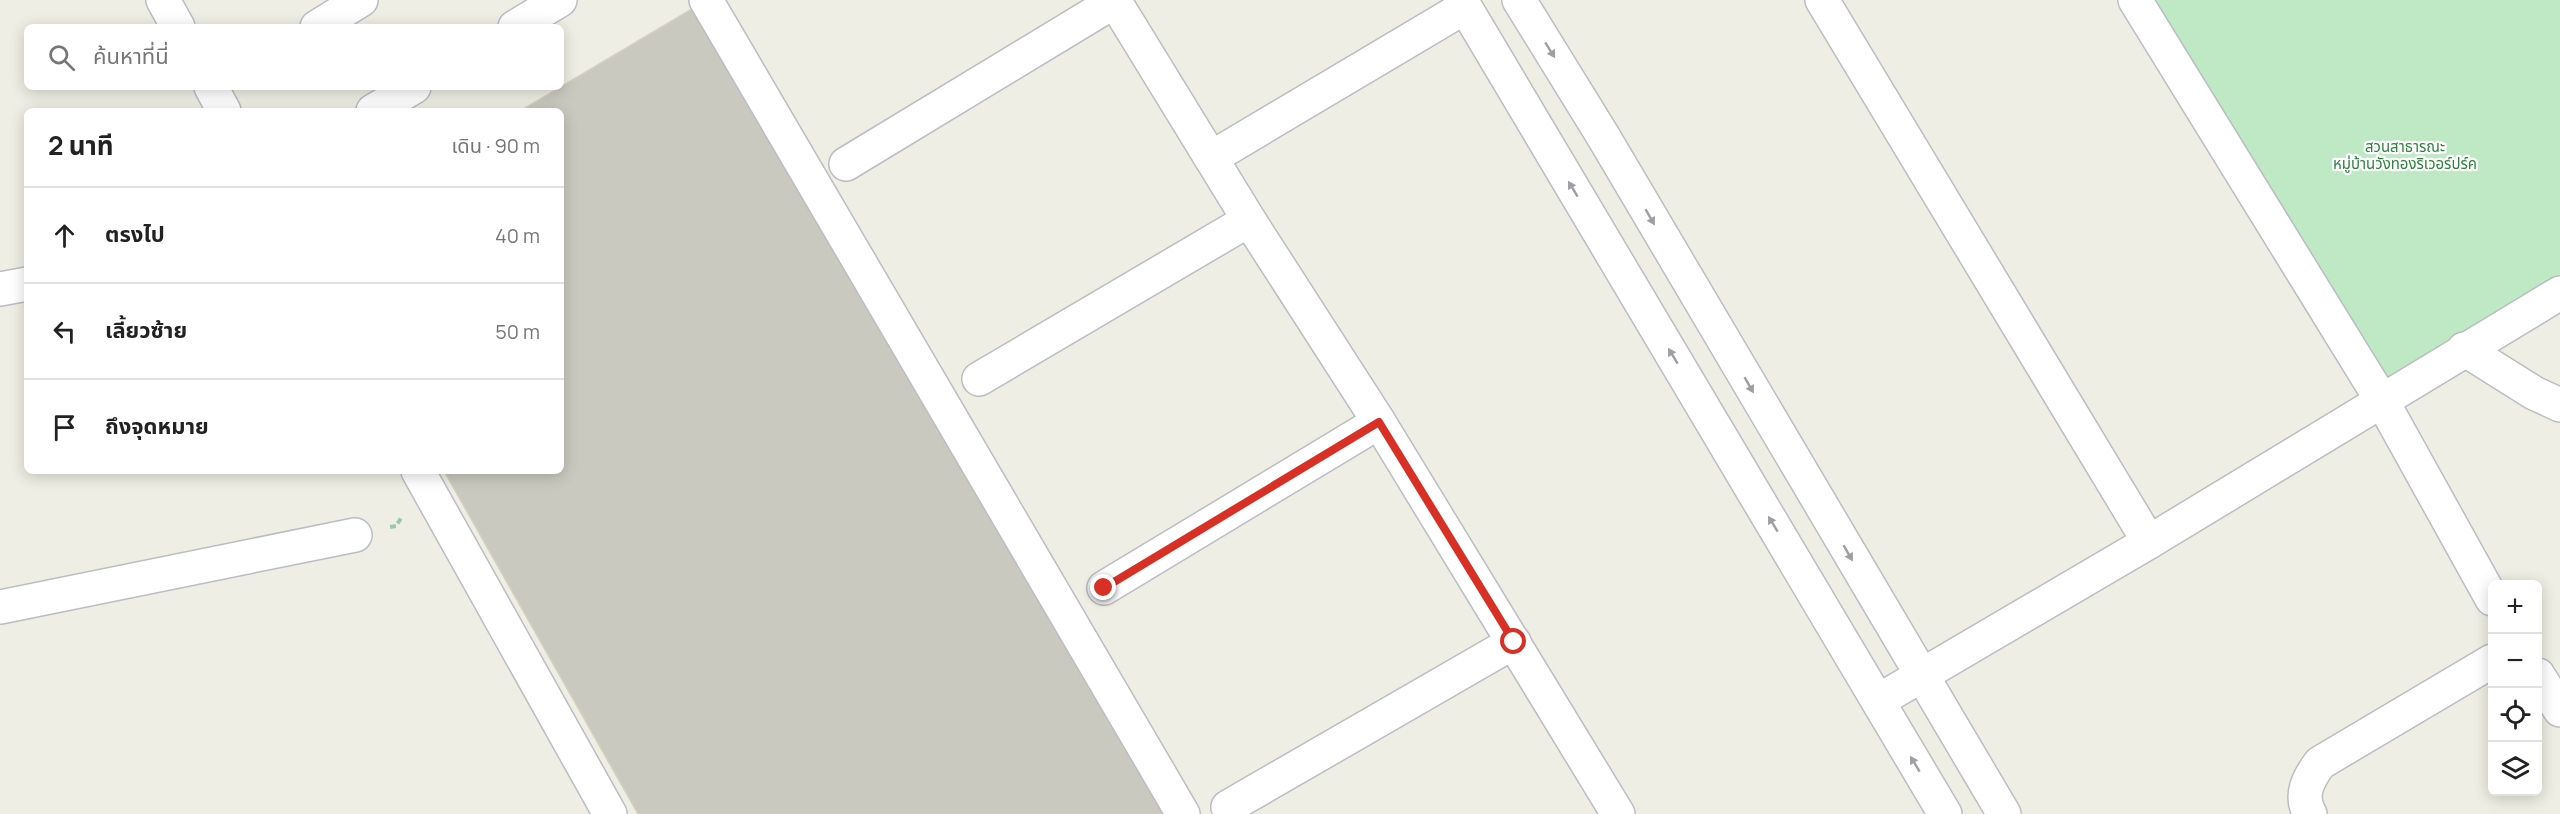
<!DOCTYPE html>
<html lang="th">
<meta charset="utf-8">
<style>
:root{--surface:#fff;--page:#f6f6f6;--text:#222;--muted:#767676;--line:#e0e0e0}
body{margin:0;font-family:Manrope,"Noto Sans Thai",sans-serif;background:var(--page);color:var(--text)}
.controls{position:absolute;right:18px;bottom:18px;display:grid;overflow:hidden;border-radius:9px;box-shadow:0 3px 15px #0003}
.controls button{width:54px;height:54px;display:grid;place-items:center;padding:0;border:0;border-bottom:2px solid var(--line);background:var(--surface);color:var(--text);font:30px sans-serif}
.stop{position:absolute;width:18px;height:18px;margin:-14px;border:4px solid #d93025;border-radius:50%;background:#fff}
.stop.end{background:#d93025;border-color:#fff;box-shadow:0 2px 6px #0008}
.list{margin:0;padding:0;list-style:none}
h2{display:flex;justify-content:space-between;align-items:center;height:78px;margin:0;padding:0 24px;font-size:26px}
h2 small{font-size:20px;font-weight:400;color:var(--muted)}
.list li{display:grid;grid-template-columns:39px 1fr auto;gap:18px;align-items:center;box-sizing:border-box;height:96px;padding:0 24px;border-top:2px solid var(--line)}
.list b{display:block;font-size:22px;white-space:nowrap}
.list em{font-size:20px;font-style:normal;color:var(--muted)}
.icon{flex:none;width:33px;height:33px;fill:none;stroke:currentColor;stroke-width:2;stroke-linecap:round;stroke-linejoin:round}
.map{position:relative;flex:none;width:2560px;height:814px;overflow:hidden}
.search{position:absolute;background:var(--surface);box-shadow:0 3px 15px #0003;left:24px;top:24px;width:540px;height:66px;display:flex;align-items:center;gap:15px;box-sizing:border-box;padding:0 21px;border-radius:9px;color:var(--muted);font-size:22px}
.panel{position:absolute;background:var(--surface);box-shadow:0 3px 15px #0003;left:24px;top:108px;width:540px;height:366px;border-radius:9px}
.map>svg:first-child{display:block}
.green{fill:#bee9c4}
.building{fill:#cac9c0;stroke:#d5d1c1;stroke-width:1.5}
.lines{fill:none;stroke-linecap:round;stroke-linejoin:round}
.minor-casing{stroke:#bbbdc3;stroke-width:36}
.path{stroke:#96caac;stroke-width:4;stroke-dasharray:6 3;stroke-linecap:butt}
.minor{stroke:#fff;stroke-width:33}
.oneway{fill:#9d9fa3}
.route{stroke:#d93025;stroke-width:8}
.labels{text-anchor:middle;stroke-width:4.5;stroke-linejoin:round;paint-order:stroke}
.park-label{font-size:15px;fill:#2e823d;stroke:#fff}
</style>
<div class="map">
<svg width="2560" height="814" viewBox="0 0 2560 814">
<rect width="100%" height="100%" fill="#efeee4"/>
<!-- green -->
<path class="green" d="M2124,0H2560V281L2373,396Z"/>
<!-- building -->
<path class="building" d="M695,7L1164,814H638L444,471H561V111H520Z"/>
<g class="lines">
<defs>
<g id="minor">
<path d="M163,0L178,27"/>
<path d="M706,0L1183,814"/>
<path d="M1114,0L1249,220L1379,422L1618,814"/>
<path d="M1461,0L1945,814"/>
<path d="M1519,0L1603,136L2004,814"/>
<path d="M1822,0L2149,542"/>
<path d="M2135,0L2381,399L2492,599"/>
<path d="M317,27L361,0"/>
<path d="M515,27L560,0"/>
<path d="M211,87L224,111"/>
<path d="M373,111L414,87"/>
<path d="M1211,158L1465,7"/>
<path d="M846,164L1115,1"/>
<path d="M0,289L27,284"/>
<path d="M2464,349L2534,393L2560,405"/>
<path d="M979,379L1249,220"/>
<path d="M418,471L610,814"/>
<path d="M1104,588L1379,422"/>
<path d="M0,607L355,535"/>
<path d="M2538,675L2560,710"/>
<path d="M1878,701L2149,542L2560,293"/>
<path d="M1228,807L1514,642"/>
<path d="M2310,814C2299,796 2308,779 2320,763L2492,661"/>
</g>
</defs>
<!-- minor casing -->
<use href="#minor" class="minor-casing"/>
<!-- path -->
<path class="path" d="M390,527L396,526L401,518"/>
<!-- minor -->
<use href="#minor" class="minor"/>
</g>
<!-- one-way arrows -->
<defs><path id="oneway-solid" d="M-6-.8H1V-3.2L6.5 0L1 3.2V.8H-6Z" transform="scale(1.5)"/></defs>
<g class="oneway">
<use href="#oneway-solid" transform="translate(1550 50) rotate(58)"/>
<use href="#oneway-solid" transform="translate(1573 189) rotate(-121)"/>
<use href="#oneway-solid" transform="translate(1650 217) rotate(60)"/>
<use href="#oneway-solid" transform="translate(1673 356) rotate(-121)"/>
<use href="#oneway-solid" transform="translate(1749 385) rotate(60)"/>
<use href="#oneway-solid" transform="translate(1773 524) rotate(-121)"/>
<use href="#oneway-solid" transform="translate(1848 553) rotate(60)"/>
<use href="#oneway-solid" transform="translate(1915 764) rotate(-121)"/>
</g>
<g class="lines">
<!-- route -->
<path class="route" d="M1104,588L1379,422L1514,642"/>
</g>
<g class="labels">
<!-- park labels -->
<g class="park-label">
<text x="2405" y="152">สวนสาธารณะ<tspan x="2405" dy="17">หมู่บ้านวังทองริเวอร์ปร์ค</tspan></text>
</g>
</g>
</svg>
<div class="controls">
<button>+</button>
<button>−</button>
<button><svg class="icon" aria-label="locate" viewBox="0 0 24 24"><circle cx="12" cy="12" r="6"/><path d="M12 2v4M12 18v4M2 12h4M18 12h4"/></svg></button>
<button><svg class="icon" aria-label="layers" viewBox="0 0 24 24"><path d="M12 4l9 5-9 5-9-5zM3 14l9 5 9-5"/></svg></button>
</div>
<div class="stop" style="left:1514px;top:642px"></div>
<div class="stop end" style="left:1104px;top:588px"></div>
<div class="search"><svg class="icon" aria-label="search" viewBox="0 0 24 24"><circle cx="10" cy="10" r="6"/><path d="M15 15l6 6"/></svg>ค้นหาที่นี่</div>
<section class="panel">
<h2>2 นาที<small>เดิน · 90 m</small></h2>
<ul class="list">
<li><svg class="icon" aria-label="ahead" viewBox="0 0 24 24"><path d="M12 20V5M6 11l6-6 6 6"/></svg><div><b>ตรงไป</b></div><em>40 m</em></li>
<li><svg class="icon" aria-label="left" viewBox="0 0 24 24"><path d="M17 20v-9H6M10 6l-5 5 5 5"/></svg><div><b>เลี้ยวซ้าย</b></div><em>50 m</em></li>
<li><svg class="icon" aria-label="arrive" viewBox="0 0 24 24"><path d="M6 21V4h12l-3 4 3 4H6"/></svg><div><b>ถึงจุดหมาย</b></div></li>
</ul>
</section>
</div>
